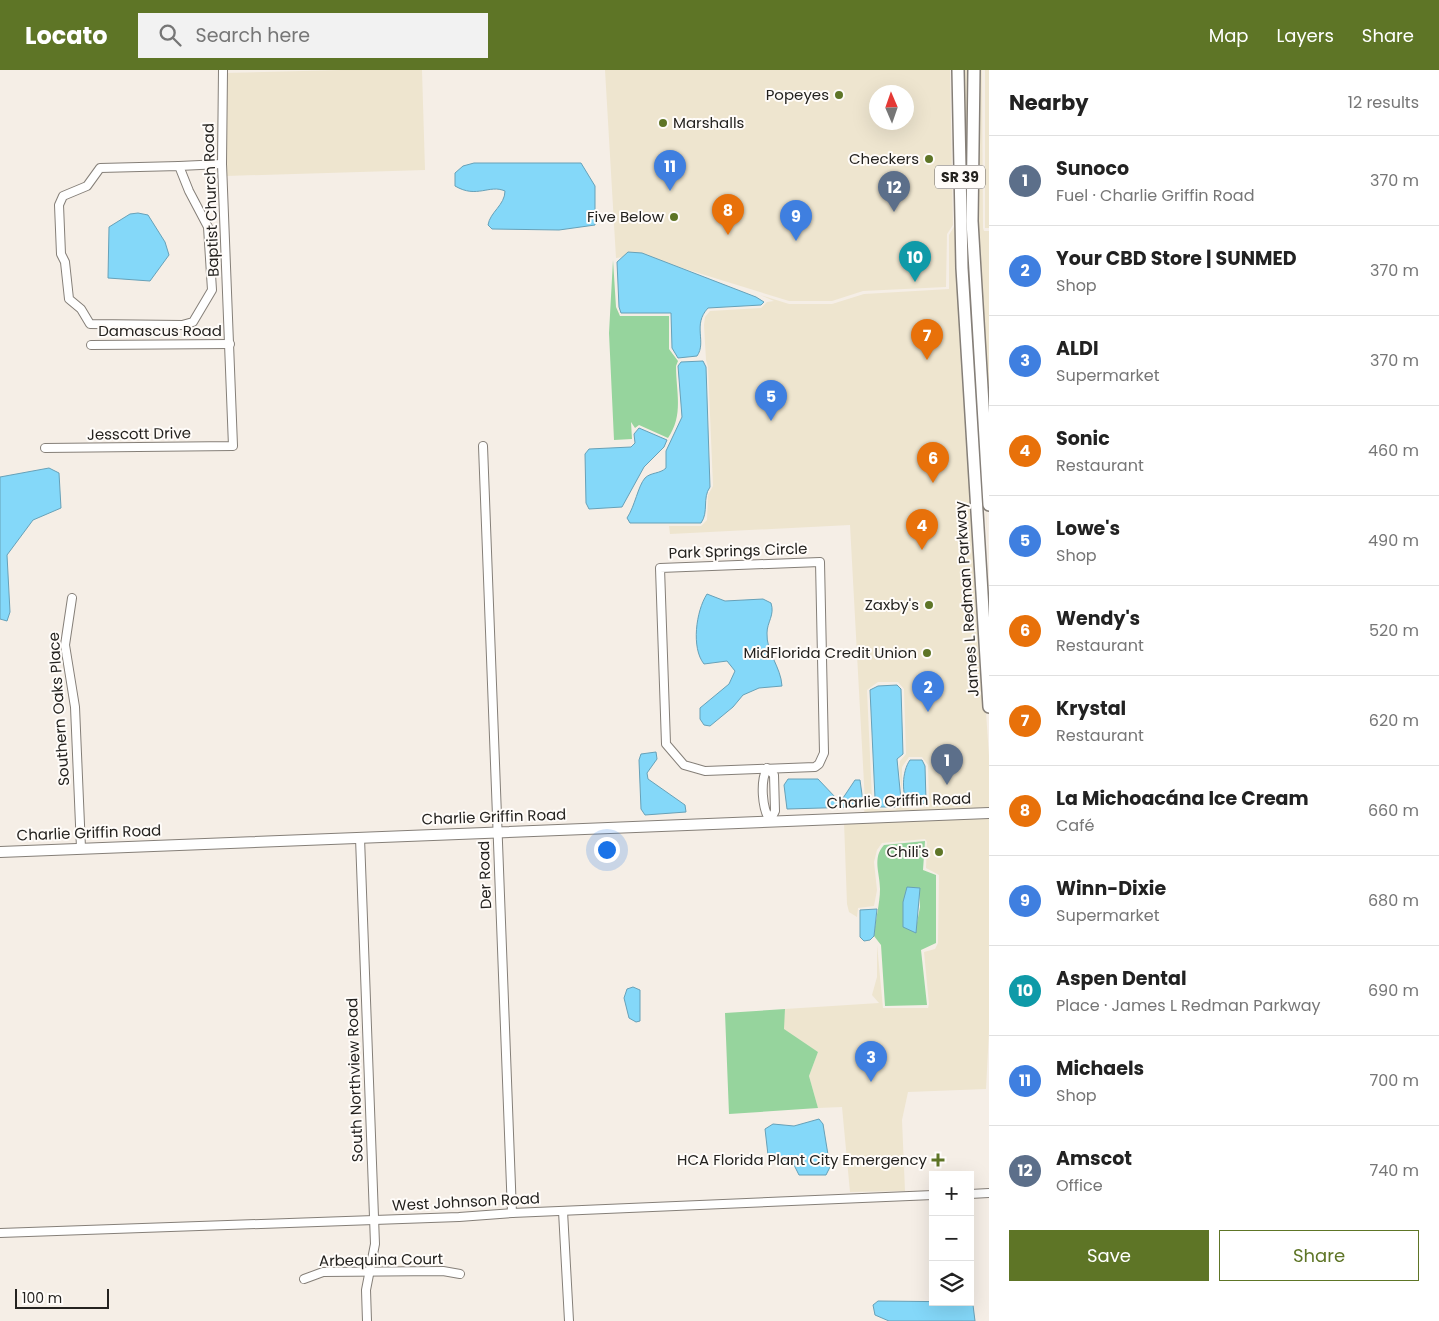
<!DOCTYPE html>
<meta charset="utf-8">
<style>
:root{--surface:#fff;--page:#f2f2f2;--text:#222;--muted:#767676;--line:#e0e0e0;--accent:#5e7526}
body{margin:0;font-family:Poppins,sans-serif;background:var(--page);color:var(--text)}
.controls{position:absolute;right:15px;bottom:15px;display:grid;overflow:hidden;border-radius:0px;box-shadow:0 5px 20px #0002}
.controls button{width:45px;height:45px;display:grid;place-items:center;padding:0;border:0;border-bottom:1px solid var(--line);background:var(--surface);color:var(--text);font:25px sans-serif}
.compass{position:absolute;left:869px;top:15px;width:45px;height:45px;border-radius:50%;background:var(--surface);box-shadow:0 5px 20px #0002;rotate:358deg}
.scale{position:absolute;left:15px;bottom:12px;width:94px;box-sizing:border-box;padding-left:5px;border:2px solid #24221f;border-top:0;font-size:14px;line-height:18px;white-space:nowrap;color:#24221f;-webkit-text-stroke:4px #fffcf9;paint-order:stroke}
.you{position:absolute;left:606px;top:779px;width:18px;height:18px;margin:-12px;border:4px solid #fff;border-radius:50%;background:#1a73e8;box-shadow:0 0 0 8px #1a73e833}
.badge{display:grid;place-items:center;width:32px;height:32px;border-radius:50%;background:var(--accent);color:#fff;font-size:16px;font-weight:700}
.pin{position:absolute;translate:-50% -41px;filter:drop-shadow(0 1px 2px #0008)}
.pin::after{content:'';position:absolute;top:26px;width:18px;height:15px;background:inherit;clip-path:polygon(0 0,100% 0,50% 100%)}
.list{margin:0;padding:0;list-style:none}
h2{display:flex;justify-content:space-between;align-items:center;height:65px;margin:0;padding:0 20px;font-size:21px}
h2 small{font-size:16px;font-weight:400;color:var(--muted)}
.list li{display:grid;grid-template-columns:32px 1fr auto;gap:15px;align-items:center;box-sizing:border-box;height:90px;padding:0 20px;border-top:1px solid var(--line)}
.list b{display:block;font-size:19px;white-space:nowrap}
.list p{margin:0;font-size:16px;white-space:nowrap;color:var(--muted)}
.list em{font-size:16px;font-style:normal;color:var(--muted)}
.actions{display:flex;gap:10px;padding:15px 20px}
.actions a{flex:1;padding:11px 0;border:1px solid var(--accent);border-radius:0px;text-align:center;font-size:18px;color:var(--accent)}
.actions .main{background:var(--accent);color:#fff}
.icon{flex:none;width:28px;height:28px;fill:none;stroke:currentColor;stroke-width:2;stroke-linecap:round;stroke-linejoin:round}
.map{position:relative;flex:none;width:989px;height:1251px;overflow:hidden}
header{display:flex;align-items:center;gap:30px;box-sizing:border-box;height:70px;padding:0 25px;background:var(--accent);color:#fff}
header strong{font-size:24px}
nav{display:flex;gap:28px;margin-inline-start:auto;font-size:18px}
.search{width:350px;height:45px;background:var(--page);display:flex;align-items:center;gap:12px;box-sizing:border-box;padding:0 18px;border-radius:0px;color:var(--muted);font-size:19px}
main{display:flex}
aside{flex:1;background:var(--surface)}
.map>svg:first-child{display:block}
.commercial{fill:#eee5cf;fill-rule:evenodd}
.green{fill:#96d49d;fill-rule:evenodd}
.water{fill:#84d8f9;stroke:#67a1b8}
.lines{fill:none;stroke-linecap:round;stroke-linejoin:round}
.street-casing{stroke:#857f78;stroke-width:10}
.secondary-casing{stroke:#857f78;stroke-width:12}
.primary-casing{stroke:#857f78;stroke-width:14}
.street{stroke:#fff;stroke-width:8}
.secondary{stroke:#fff;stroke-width:10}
.primary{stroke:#fff;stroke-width:11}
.poi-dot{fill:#5e7526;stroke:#fffcf9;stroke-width:2}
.labels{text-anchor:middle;stroke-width:4;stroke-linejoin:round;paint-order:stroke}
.shield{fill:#fffcf9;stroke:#666360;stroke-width:1}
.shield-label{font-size:14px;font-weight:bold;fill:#24221f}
.poi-label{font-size:15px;fill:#24221f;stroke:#fffcf9;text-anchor:end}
.street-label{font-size:15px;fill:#24221f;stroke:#fffcf9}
</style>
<header>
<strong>Locato</strong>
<div class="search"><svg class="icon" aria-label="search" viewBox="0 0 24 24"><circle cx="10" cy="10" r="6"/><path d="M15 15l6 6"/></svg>Search here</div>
<nav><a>Map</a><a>Layers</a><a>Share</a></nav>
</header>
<main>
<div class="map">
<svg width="989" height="1251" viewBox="0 0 989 1251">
<rect width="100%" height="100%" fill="#f5eee6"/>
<!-- commercial -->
<g class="commercial">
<path d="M342,0H422L425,100L226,106L224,3Z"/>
<path d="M605,0H950L953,155L947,164L946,217L863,221L832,231H789L640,185L616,188ZM876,22H906V52H876Z"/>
<path d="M952,0H955L977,510L989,686V740L864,744L865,732L850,455L670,464L669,456H701L707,450L708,425L713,416L708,297L706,290L704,255L705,247L710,241L761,238L767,232L774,231L760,225L789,234H832L864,224L949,219V165L955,155ZM878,612H898L904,619L906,684L900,691L899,698L902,722V697L909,687H922L928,695L929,731L923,738L910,739L903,732L895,740L875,739L872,729L867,620Z"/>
<path d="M961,0H970L968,84L962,70Z"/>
<path d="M977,0H982L983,158L984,161H989V388L979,217Z"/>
<rect x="985" y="0" width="4" height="158"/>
<path d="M966,192L973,218L989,490L985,434L978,420Z"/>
<path d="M989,747V961L986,1019L908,1022L902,1050L905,1121L850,1122L842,1037L818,1038L809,1006L818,982L783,959L785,939L879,933L872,925L877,907V875L883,938H928L929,934L924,882L935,879L938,873L939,805L926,798L927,772L925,769L882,773L877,780L874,792L877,820L874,836L858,838L857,847L849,842L847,834L844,752Z"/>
</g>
<!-- green -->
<g class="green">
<path d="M613,190L616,237L620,246H669V279L678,291L676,296C676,322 684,345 668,368L639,355L635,358L631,352L632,369L614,370L609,263Z"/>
<path d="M925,771L923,800L936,805V873L921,880L927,935L885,936L881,875L874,866C875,851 880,834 880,819C880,803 872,788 884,775ZM907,818H919L920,837L915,863Z"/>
<path d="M785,939L784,959L818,982L809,1006L818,1038L729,1044L725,943Z"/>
</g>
<!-- water -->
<g class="water">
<path d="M474,93H581L595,116V155L559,160L492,159L488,155C490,142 505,135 505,121C489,114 477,129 455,116V103L463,96Z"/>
<path d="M138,143L148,145L165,172L169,185L150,211L108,208L109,157L130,144Z"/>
<path d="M628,182L642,183L756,227L764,232L761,235L708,238C692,255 707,272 697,286L678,288L672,278L671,243H621L619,237L617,192Z"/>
<path d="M703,291L706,297L710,417C702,428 709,442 701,453H630L627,448C635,436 638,416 645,408C651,402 660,404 666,398V381L682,347L678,296L681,292Z"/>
<path d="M639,358L667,370L664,377L644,397L622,437L589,439L586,433L585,384L589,379L631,377L635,373L634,364Z"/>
<path d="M49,398L59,403L61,438L33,450L7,485L10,542L7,551L0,549V407Z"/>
<path d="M707,524L725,531L763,529L771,533C775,545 767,552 767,563C766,582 781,597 782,616L759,618L743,625L733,637L710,656L704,655L700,649V638L729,614L735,601L727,591L704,594C691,578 696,541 707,524Z"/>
<path d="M897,615L901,619L903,684L897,689L901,730L895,737H878L875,728L870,620L878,616Z"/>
<path d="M656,682L657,689L647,703L648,709L685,735L686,742L645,745L641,739L639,690L641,684Z"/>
<path d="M910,690H922L925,696L926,731L922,735H909C901,725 902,701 910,690Z"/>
<path d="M788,709H818L836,728H843L855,710H860L863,732L857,737L787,739L784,715Z"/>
<path d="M907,817L920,818L916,863L903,857V832Z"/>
<path d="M877,839L874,866L870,870L864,871L860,867V840Z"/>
<path d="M633,917L640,920V951L636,952L629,948L624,928L627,919Z"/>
<path d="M819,1049L823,1054L830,1097L826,1105H799L792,1091L774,1090L768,1085L765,1059L773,1054L794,1056Z"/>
<path d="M878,1231L970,1232L973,1235L975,1251H889L875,1245L873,1235Z"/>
</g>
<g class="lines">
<defs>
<g id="street">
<path d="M179,96L189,121L208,157L212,220L193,252L182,255L90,254L81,239L69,229L65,192L61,184L59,135L63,126L87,116L100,98Z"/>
<path d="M179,96L222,94"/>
<path d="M91,275L230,274"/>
<path d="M483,376L512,1143"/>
<path d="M45,378L233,376L222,94L223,0"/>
<path d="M820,492L824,683L819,694L815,697L705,701L684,695L666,674L660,498Z"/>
<path d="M72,528L65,575L75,637L81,778"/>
<path d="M767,698L774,705L775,741L770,751C762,738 760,712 767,698Z"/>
<path d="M360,768L375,1174L366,1220L367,1251"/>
<path d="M970,1124L989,1123"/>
<path d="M563,1141L569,1251"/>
<path d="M0,1163L459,1147L512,1143L933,1125"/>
<path d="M304,1209L323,1202L443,1201L460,1204"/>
</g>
<path id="secondary" d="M0,782L989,743"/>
<g id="primary">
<path d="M958,0L962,198L989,637"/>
<path d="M974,0L972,151L989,435"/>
</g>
</defs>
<!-- street casing -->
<use href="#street" class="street-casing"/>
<!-- secondary casing -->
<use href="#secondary" class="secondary-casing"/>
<!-- primary casing -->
<use href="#primary" class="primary-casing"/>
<!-- street -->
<use href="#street" class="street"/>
<!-- secondary -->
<use href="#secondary" class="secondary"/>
<!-- primary -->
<use href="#primary" class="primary"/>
</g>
<!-- markers -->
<g class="poi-dot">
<circle cx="839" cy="25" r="5"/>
<circle cx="663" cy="53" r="5"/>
<circle cx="929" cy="89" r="5"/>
<circle cx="674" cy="147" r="5"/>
<circle cx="929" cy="535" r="5"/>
<circle cx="927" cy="583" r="5"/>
<circle cx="939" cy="782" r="5"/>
<path d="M935.5 1082.5h5v5h5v5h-5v5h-5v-5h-5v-5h5z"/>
</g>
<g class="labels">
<!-- shield labels -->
<rect class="shield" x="935" y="95.5" width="50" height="23" rx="4"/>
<g class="shield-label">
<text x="960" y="112">SR 39</text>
</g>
<!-- poi labels -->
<g class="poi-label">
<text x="829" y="30">Popeyes</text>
<text x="673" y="58" text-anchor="start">Marshalls</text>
<text x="919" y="94">Checkers</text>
<text x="664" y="152">Five Below</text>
<text x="919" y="540">Zaxby's</text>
<text x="917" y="588">MidFlorida Credit Union</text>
<text x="929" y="787">Chili's</text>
<text x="927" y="1095">HCA Florida Plant City Emergency</text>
</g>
<!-- street labels -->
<g class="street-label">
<text transform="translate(211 130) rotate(-92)" y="5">Baptist Church Road</text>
<text x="160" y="266">Damascus Road</text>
<text transform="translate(139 364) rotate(-1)" y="5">Jesscott Drive</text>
<text transform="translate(738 481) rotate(-2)" y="5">Park Springs Circle</text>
<text transform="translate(967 529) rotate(-94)" y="5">James L Redman Parkway</text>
<text transform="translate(59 639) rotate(-94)" y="5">Southern Oaks Place</text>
<text transform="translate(899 731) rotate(-2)" y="5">Charlie Griffin Road</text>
<text transform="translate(494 747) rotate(-2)" y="5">Charlie Griffin Road</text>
<text transform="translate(89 763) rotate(-2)" y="5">Charlie Griffin Road</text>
<text transform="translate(485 805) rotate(-92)" y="5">Der Road</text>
<text transform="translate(355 1010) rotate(-92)" y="5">South Northview Road</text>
<text transform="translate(466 1132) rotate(-3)" y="5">West Johnson Road</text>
<text transform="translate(381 1190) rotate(-1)" y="5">Arbequina Court</text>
</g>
</g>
</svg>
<div class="controls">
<button>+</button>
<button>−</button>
<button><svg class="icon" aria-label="layers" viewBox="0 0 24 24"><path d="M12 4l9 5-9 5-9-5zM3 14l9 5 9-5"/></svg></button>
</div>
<svg class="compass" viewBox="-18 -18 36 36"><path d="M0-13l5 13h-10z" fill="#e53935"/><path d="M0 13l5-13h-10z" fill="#767676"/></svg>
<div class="scale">100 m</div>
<div class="you"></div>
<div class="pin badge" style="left:947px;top:715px;background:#5c6f8a">1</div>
<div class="pin badge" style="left:928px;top:642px;background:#3f7fe0">2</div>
<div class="pin badge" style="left:871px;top:1012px;background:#3f7fe0">3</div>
<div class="pin badge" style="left:922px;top:480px;background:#e8710a">4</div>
<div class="pin badge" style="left:771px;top:351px;background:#3f7fe0">5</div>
<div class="pin badge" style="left:933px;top:413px;background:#e8710a">6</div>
<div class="pin badge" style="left:927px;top:290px;background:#e8710a">7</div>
<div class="pin badge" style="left:728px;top:165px;background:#e8710a">8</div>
<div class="pin badge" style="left:796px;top:171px;background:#3f7fe0">9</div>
<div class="pin badge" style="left:915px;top:212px;background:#0f9aa8">10</div>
<div class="pin badge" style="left:670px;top:121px;background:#3f7fe0">11</div>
<div class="pin badge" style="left:894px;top:142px;background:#5c6f8a">12</div>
</div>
<aside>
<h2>Nearby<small>12 results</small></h2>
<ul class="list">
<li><span class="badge" style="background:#5c6f8a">1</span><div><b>Sunoco</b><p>Fuel · Charlie Griffin Road</p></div><em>370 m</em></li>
<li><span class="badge" style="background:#3f7fe0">2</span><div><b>Your CBD Store | SUNMED</b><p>Shop</p></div><em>370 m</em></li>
<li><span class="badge" style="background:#3f7fe0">3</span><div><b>ALDI</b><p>Supermarket</p></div><em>370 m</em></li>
<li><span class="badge" style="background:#e8710a">4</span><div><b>Sonic</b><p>Restaurant</p></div><em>460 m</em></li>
<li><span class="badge" style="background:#3f7fe0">5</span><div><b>Lowe's</b><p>Shop</p></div><em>490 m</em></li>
<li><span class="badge" style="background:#e8710a">6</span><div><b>Wendy's</b><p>Restaurant</p></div><em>520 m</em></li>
<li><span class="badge" style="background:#e8710a">7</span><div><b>Krystal</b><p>Restaurant</p></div><em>620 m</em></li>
<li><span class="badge" style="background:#e8710a">8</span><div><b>La Michoacána Ice Cream</b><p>Café</p></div><em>660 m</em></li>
<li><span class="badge" style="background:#3f7fe0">9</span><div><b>Winn-Dixie</b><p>Supermarket</p></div><em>680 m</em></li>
<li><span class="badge" style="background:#0f9aa8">10</span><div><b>Aspen Dental</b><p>Place · James L Redman Parkway</p></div><em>690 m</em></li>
<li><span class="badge" style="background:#3f7fe0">11</span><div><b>Michaels</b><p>Shop</p></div><em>700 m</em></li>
<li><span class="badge" style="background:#5c6f8a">12</span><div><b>Amscot</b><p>Office</p></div><em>740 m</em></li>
</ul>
<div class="actions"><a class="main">Save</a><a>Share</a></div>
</aside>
</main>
